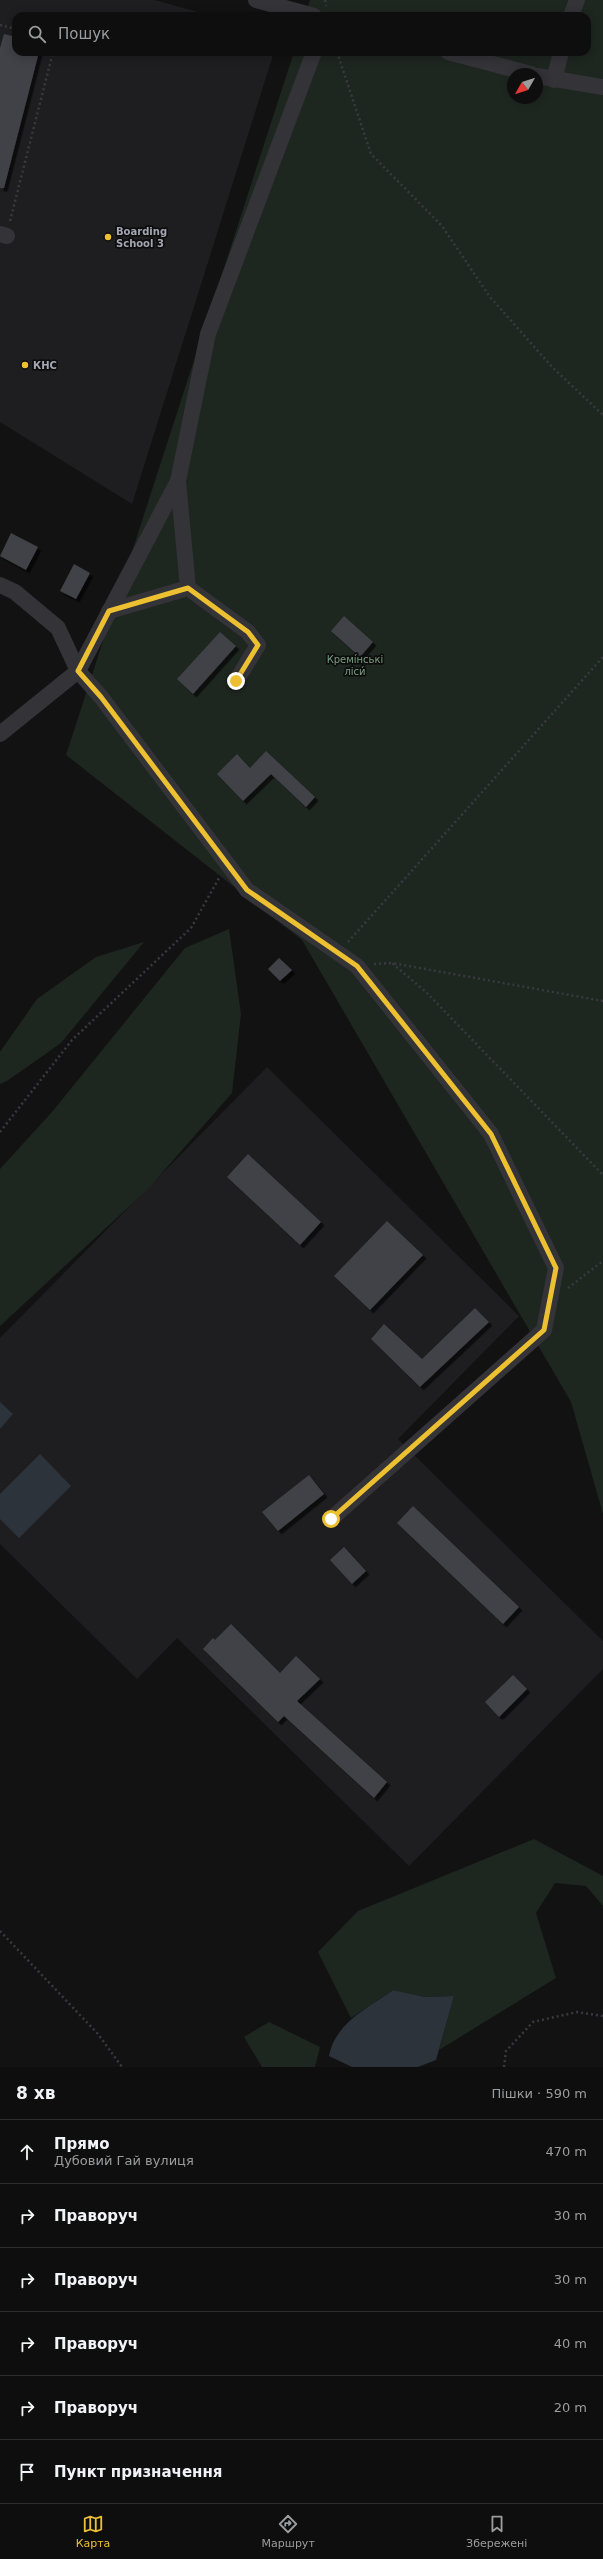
<!DOCTYPE html>
<html lang="uk">
<meta charset="utf-8">
<style>
:root{--surface:#0e0e0e;--page:#171717;--text:#f1f3f6;--muted:#9b9c9e;--line:#2e2e2e;--accent:#ecc031}
body{margin:0;font-family:"DejaVu Sans",sans-serif;background:var(--page);color:var(--text)}
.compass{position:absolute;left:507px;top:68px;width:36px;height:36px;border-radius:50%;background:var(--surface);box-shadow:0 2px 10px #0003;rotate:231deg}
.stop{position:absolute;width:12px;height:12px;margin:-9px;border:3px solid #ecc031;border-radius:50%;background:#fff}
.stop.end{background:#ecc031;border-color:#fff;box-shadow:0 1px 4px #0008}
.list{margin:0;padding:0;list-style:none}
h2{display:flex;justify-content:space-between;align-items:center;height:52px;margin:0;padding:0 16px;font-size:17px}
h2 small{font-size:13px;font-weight:400;color:var(--muted)}
.list li{display:grid;grid-template-columns:26px 1fr auto;gap:12px;align-items:center;box-sizing:border-box;height:64px;padding:0 16px;border-top:1px solid var(--line)}
.list b{display:block;font-size:15px;white-space:nowrap}
.list p{margin:0;font-size:13px;white-space:nowrap;color:var(--muted)}
.list em{font-size:13px;font-style:normal;color:var(--muted)}
.icon{flex:none;width:22px;height:22px;fill:none;stroke:currentColor;stroke-width:2;stroke-linecap:round;stroke-linejoin:round}
.map{position:relative;flex:none;width:603px;height:2067px;overflow:hidden}
.search{position:absolute;background:var(--surface);box-shadow:0 2px 10px #0003;left:12px;right:12px;top:12px;height:44px;display:flex;align-items:center;gap:10px;box-sizing:border-box;padding:0 14px;border-radius:12px;color:var(--muted);font-size:15px}
.sheet{height:436px;background:var(--surface)}
nav{display:flex;justify-content:space-around;align-items:center;box-sizing:border-box;height:56px;border-top:1px solid var(--line);background:var(--surface);font-size:11px;color:var(--muted)}
nav a{display:grid;justify-items:center;gap:2px}
nav .on{color:var(--accent)}
.map>svg:first-child{display:block}
.built{fill:#1e1e20}
.green{fill:#1e2620;fill-rule:evenodd}
.water{fill:#2c333b}
.building{fill:#414246;filter:url(#shadow)}
.lines{fill:none;stroke-linecap:round;stroke-linejoin:round}
.path{stroke:#393a3f;stroke-width:2.5;stroke-dasharray:2 3;stroke-linecap:butt}
.minor{stroke:#333338;stroke-width:16}
.route{stroke:#ecc031;stroke-width:5}
.poi-dot{fill:#ecc031;stroke:#0d0d0e;stroke-width:1.5}
.labels{text-anchor:middle;stroke-width:3.5;stroke-linejoin:round;paint-order:stroke}
.poi-label{font-size:10px;font-weight:bold;fill:#a4a7b3;stroke:#0d0d0e;text-anchor:start}
.park-label{font-size:10px;fill:#7b9e81;stroke:#0d0d0e}
</style>
<div class="map">
<svg width="603" height="2067" viewBox="0 0 603 2067">
<defs>
<filter id="shadow"><feDropShadow dx="3.5" dy="3.5" stdDeviation="0" flood-color="#0009"/></filter>
</defs>
<rect width="100%" height="100%" fill="#121213"/>
<!-- built -->
<g class="built">
<path d="M0,0H155L212,16H16V52H274L132,504L0,422Z"/>
<path d="M267,1067L519,1316L398,1439L603,1641V1669L409,1866L177,1638L137,1679L0,1544V1338Z"/>
</g>
<!-- green -->
<g class="green">
<path d="M310,0H603V1514L571,1402L302,940L66,755L294,52H587V16H305ZM513,74H537V98H513Z"/>
<path d="M229,929L241,1014L232,1093L148,1189L0,1326V1169L52,1112L185,948Z"/>
<path d="M144,942L61,1043L7,1081L0,1084V1052L37,999L96,957Z"/>
<path d="M534,1839L603,1876V1906L586,1886L555,1883L536,1913L556,1978L439,2050L454,1996L425,1997L393,1990L351,2018L318,1952L358,1911Z"/>
<path d="M269,2022L320,2047L315,2067H262L244,2037Z"/>
</g>
<!-- water -->
<g class="water">
<path d="M0,1402L13,1414L0,1429Z"/>
<path d="M40,1454L71,1486L19,1538L0,1519V1494Z"/>
<path d="M393,1990L425,1997L454,1996L436,2060L418,2067H352L329,2056C335,2023 368,2008 393,1990Z"/>
</g>
<!-- building -->
<g class="building">
<path d="M4,34L16,37V52H39L4,188H0V48Z"/>
<path d="M11,533L38,547L26,570L0,556Z"/>
<path d="M74,564L90,573L76,599L60,591Z"/>
<path d="M344,616L373,642L360,657L331,631Z"/>
<path d="M220,632L236,646L193,694L177,679Z"/>
<path d="M266,751L315,797L306,807L271,774L243,801L217,774L237,754L250,768Z"/>
<path d="M279,958L292,970L280,981L268,969Z"/>
<path d="M248,1154L321,1222L300,1245L227,1177Z"/>
<path d="M387,1221L423,1255L370,1310L334,1276Z"/>
<path d="M475,1308L489,1322L420,1387L371,1339L384,1324L422,1359Z"/>
<path d="M309,1475L324,1494L278,1531L262,1512Z"/>
<path d="M413,1506L519,1607L503,1624L397,1523Z"/>
<path d="M344,1547L366,1571L352,1584L330,1560Z"/>
<path d="M231,1624L280,1673L296,1656L320,1679L297,1701L387,1782L374,1798L284,1716L278,1722L203,1649L213,1638L215,1640Z"/>
<path d="M513,1675L527,1689L499,1717L485,1702Z"/>
</g>
<g class="lines">
<!-- path -->
<g class="path">
<path d="M325,0L326,6"/>
<path d="M0,25L16,29"/>
<path d="M337,52L371,154L442,226L490,297L553,368L603,415"/>
<path d="M10,221L53,52"/>
<path d="M348,942L603,657"/>
<path d="M374,964L392,963"/>
<path d="M603,1001L392,963L426,992L603,1175"/>
<path d="M0,1132L72,1040L191,928L219,878"/>
<path d="M568,1288L603,1261"/>
<path d="M0,1931L98,2034L122,2067"/>
<path d="M504,2067L506,2051L533,2022L577,2012L603,2016"/>
</g>
<!-- minor -->
<g class="minor">
<path d="M256,0L314,16"/>
<path d="M571,16L577,0"/>
<path d="M448,52L531,74"/>
<path d="M537,76L603,87"/>
<path d="M554,80L561,52"/>
<path d="M0,234L7,236"/>
<path d="M0,585L15,592L58,628L78,671L101,697L247,890L357,966L491,1134L556,1268L544,1330L331,1519"/>
<path d="M188,588L248,632L258,645L236,681"/>
<path d="M109,611L188,588L178,481"/>
<path d="M0,734L78,671L178,481L208,334L314,52"/>
</g>
</g>
<g class="lines">
<!-- route -->
<path class="route" d="M236,681L258,645L248,632L188,588L109,611L78,671L101,697L247,890L357,966L491,1134L556,1268L544,1330L331,1519"/>
</g>
<!-- markers -->
<g class="poi-dot">
<circle cx="108" cy="237" r="4"/>
<circle cx="25" cy="365" r="4"/>
</g>
<g class="labels">
<!-- poi labels -->
<g class="poi-label">
<text x="116" y="235">Boarding<tspan x="116" dy="12">School 3</tspan></text>
<text x="33" y="369">КНС</text>
</g>
<!-- park labels -->
<g class="park-label">
<text x="355" y="663">Кремі́нські<tspan x="355" dy="12">ліси́</tspan></text>
</g>
</g>
</svg>
<svg class="compass" viewBox="-18 -18 36 36"><path d="M0-13l5 13h-10z" fill="#e53935"/><path d="M0 13l5-13h-10z" fill="#9b9c9e"/></svg>
<div class="stop" style="left:331px;top:1519px"></div>
<div class="stop end" style="left:236px;top:681px"></div>
<div class="search"><svg class="icon" aria-label="search" viewBox="0 0 24 24"><circle cx="10" cy="10" r="6"/><path d="M15 15l6 6"/></svg>Пошук</div>
</div>
<section class="sheet">
<h2>8 хв<small>Пішки · 590 m</small></h2>
<ul class="list">
<li><svg class="icon" aria-label="ahead" viewBox="0 0 24 24"><path d="M12 20V5M6 11l6-6 6 6"/></svg><div><b>Прямо</b><p>Дубовий Гай вулиця</p></div><em>470 m</em></li>
<li><svg class="icon" aria-label="right" viewBox="0 0 24 24"><path d="M7 20v-9h11M14 6l5 5-5 5"/></svg><div><b>Праворуч</b></div><em>30 m</em></li>
<li><svg class="icon" aria-label="right" viewBox="0 0 24 24"><path d="M7 20v-9h11M14 6l5 5-5 5"/></svg><div><b>Праворуч</b></div><em>30 m</em></li>
<li><svg class="icon" aria-label="right" viewBox="0 0 24 24"><path d="M7 20v-9h11M14 6l5 5-5 5"/></svg><div><b>Праворуч</b></div><em>40 m</em></li>
<li><svg class="icon" aria-label="right" viewBox="0 0 24 24"><path d="M7 20v-9h11M14 6l5 5-5 5"/></svg><div><b>Праворуч</b></div><em>20 m</em></li>
<li><svg class="icon" aria-label="arrive" viewBox="0 0 24 24"><path d="M6 21V4h12l-3 4 3 4H6"/></svg><div><b>Пункт призначення</b></div></li>
</ul>
</section>
<nav>
<a class="on"><svg class="icon" aria-label="map" viewBox="0 0 24 24"><path d="M3 6l6-2 6 2 6-2v14l-6 2-6-2-6 2zM9 4v14M15 6v14"/></svg>Карта</a>
<a><svg class="icon" aria-label="directions" viewBox="0 0 24 24"><path d="M12 3l9 9-9 9-9-9zM9 14v-3h6M13 9l2 2-2 2"/></svg>Маршрут</a>
<a><svg class="icon" aria-label="saved" viewBox="0 0 24 24"><path d="M7 4h10v16l-5-4-5 4z"/></svg>Збережені</a>
</nav>
